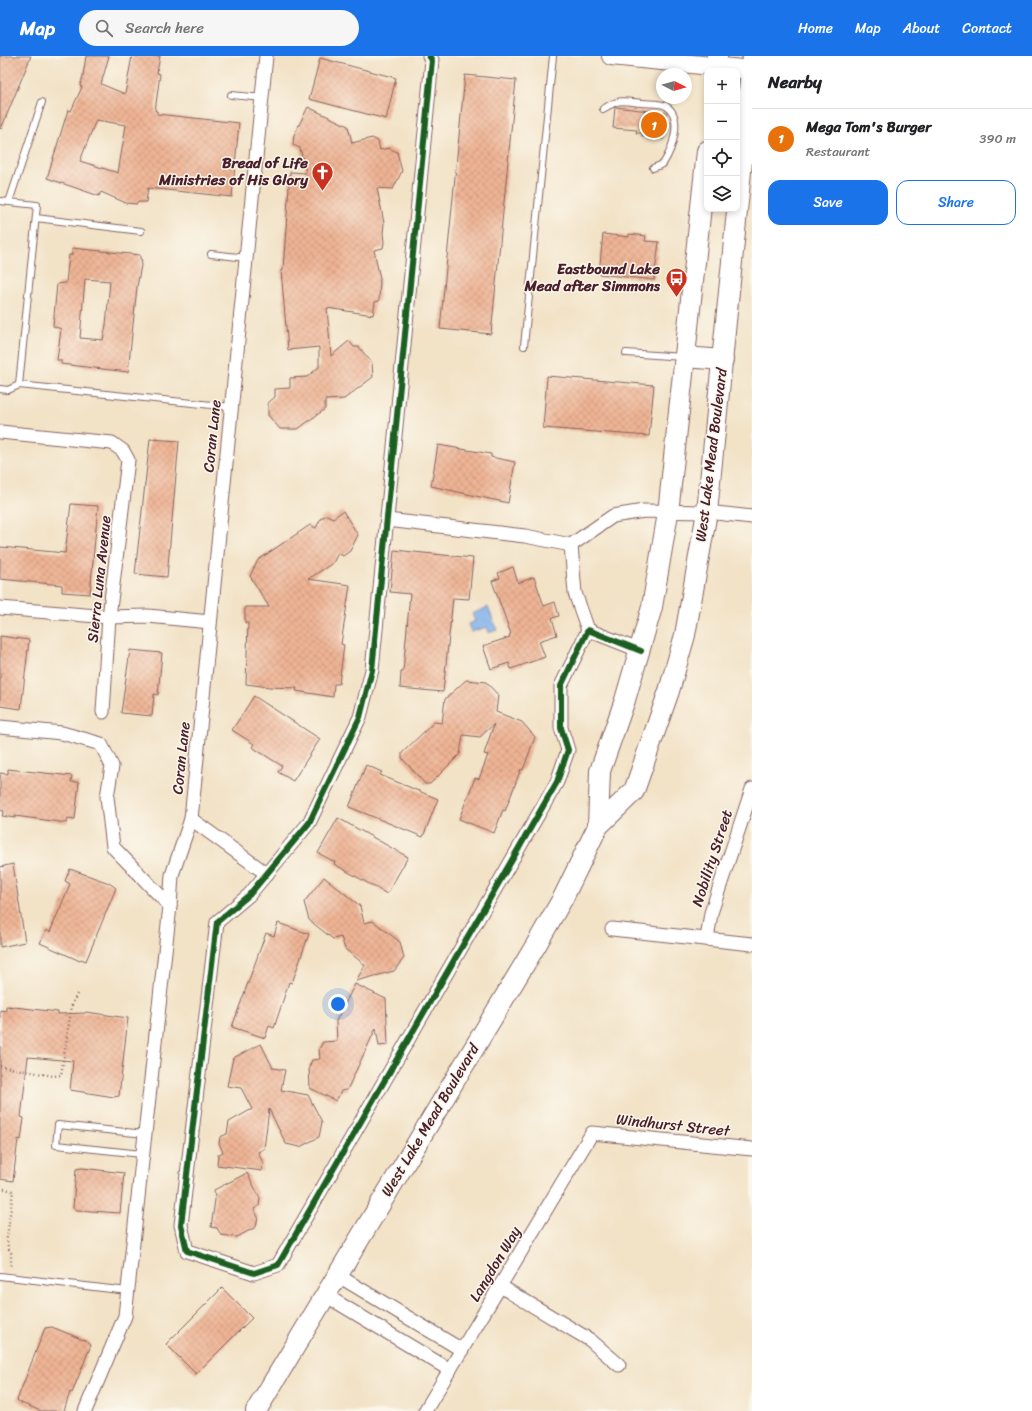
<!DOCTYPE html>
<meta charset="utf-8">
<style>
:root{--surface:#fff;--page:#f6f6f6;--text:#202124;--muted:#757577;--line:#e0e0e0;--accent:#1a73e8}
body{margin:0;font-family:Sriracha,sans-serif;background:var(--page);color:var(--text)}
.controls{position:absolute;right:12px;top:12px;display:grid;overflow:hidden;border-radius:8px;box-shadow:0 2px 6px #0003}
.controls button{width:36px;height:36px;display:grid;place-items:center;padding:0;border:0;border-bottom:1px solid var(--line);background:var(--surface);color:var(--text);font:20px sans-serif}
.compass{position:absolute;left:656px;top:12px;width:36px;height:36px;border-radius:50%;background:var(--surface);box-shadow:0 2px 6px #0003;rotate:96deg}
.you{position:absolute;left:338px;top:948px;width:14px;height:14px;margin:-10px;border:3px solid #fff;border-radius:50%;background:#1a73e8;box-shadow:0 0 0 6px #1a73e833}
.badge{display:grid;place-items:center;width:26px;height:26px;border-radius:50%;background:var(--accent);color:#fff;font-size:13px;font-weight:700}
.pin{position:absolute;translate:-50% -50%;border:2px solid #fff;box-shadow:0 1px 4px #0006}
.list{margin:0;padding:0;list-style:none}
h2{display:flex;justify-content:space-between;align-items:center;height:52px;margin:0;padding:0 16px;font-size:17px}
h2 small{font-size:13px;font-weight:400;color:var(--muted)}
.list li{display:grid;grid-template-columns:26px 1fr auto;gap:12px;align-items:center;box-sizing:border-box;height:60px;padding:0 16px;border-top:1px solid var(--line)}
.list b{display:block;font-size:15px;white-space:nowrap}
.list p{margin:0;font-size:13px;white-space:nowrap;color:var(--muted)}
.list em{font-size:13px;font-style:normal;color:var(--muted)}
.actions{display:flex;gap:8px;padding:12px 16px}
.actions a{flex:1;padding:9px 0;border:1px solid var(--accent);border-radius:12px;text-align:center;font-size:14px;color:var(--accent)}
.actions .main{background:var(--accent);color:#fff}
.icon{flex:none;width:22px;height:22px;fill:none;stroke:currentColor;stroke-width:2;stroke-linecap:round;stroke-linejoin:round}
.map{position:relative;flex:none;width:752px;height:1355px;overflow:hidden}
header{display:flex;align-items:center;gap:24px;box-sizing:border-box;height:56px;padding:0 20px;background:var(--accent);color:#fff}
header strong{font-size:19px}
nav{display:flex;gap:22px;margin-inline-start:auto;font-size:14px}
.search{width:280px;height:36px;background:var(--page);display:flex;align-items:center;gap:10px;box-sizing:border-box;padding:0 14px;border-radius:22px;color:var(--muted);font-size:15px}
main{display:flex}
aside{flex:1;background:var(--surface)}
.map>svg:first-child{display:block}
.water{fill:#7fafea;stroke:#64678a}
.building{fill:url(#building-cross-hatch);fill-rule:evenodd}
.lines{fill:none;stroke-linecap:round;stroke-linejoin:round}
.lane-casing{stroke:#856361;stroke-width:8}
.street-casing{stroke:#856361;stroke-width:15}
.secondary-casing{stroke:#856361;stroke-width:20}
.primary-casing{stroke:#856361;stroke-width:22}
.path{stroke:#856361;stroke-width:2.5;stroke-dasharray:1 3;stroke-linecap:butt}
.lane{stroke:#fff;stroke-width:6}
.street{stroke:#fff;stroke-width:13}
.secondary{stroke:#fff;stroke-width:18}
.primary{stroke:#fff;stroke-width:20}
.cycleway-casing{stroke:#fbf7ec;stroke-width:8}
.cycleway{stroke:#1b5e20;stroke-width:6}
.labels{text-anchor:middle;stroke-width:3;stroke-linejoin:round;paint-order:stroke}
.poi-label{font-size:15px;font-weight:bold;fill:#4a1f2b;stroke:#fbf7ec;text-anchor:end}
.street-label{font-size:15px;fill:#4a1f2b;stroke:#fbf7ec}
</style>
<header>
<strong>Map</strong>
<div class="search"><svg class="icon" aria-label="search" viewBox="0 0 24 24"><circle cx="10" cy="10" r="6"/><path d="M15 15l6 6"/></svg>Search here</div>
<nav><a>Home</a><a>Map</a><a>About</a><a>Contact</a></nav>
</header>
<main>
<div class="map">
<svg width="752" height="1355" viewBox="0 0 752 1355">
<defs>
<pattern id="building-cross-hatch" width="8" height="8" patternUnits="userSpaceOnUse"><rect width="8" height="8" fill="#eeb494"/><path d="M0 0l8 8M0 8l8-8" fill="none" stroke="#ce9a80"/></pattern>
</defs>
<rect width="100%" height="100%" fill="#fbf7ec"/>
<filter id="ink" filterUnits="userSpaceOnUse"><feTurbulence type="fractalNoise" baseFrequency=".025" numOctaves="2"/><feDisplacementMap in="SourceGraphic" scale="8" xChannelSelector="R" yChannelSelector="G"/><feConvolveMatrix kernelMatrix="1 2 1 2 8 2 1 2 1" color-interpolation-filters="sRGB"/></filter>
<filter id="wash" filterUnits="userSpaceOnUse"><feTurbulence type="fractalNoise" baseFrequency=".012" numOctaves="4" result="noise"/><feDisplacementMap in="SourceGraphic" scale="16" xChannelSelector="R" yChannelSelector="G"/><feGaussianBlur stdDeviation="0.9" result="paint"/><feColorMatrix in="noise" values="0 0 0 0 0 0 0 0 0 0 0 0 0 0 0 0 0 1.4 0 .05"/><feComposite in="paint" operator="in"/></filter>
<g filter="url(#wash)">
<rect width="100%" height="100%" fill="#f2e2c6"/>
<!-- water -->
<path class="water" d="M488,551L497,574L489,577L487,571L471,576L468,568L475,565L472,558Z"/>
<g id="blocks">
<!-- building -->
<g class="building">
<path d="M0,0H31L1,73L0,72Z"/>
<path d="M86,0H109L101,28L125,38L132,0H160L157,17L160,18L155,55H157V58L239,67L232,141L148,132L146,146H137V148L126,147L101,136L99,140L47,122L68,54L71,55L82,31L80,30L83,20ZM96,64L126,69L118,117L80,105Z"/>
<path d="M320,2L396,22L386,63L309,43Z"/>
<path d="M465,19L516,24L491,278L440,273Z"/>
<path d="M308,51L348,70L352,87L372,82L378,85L380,94L389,92L397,96L402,115L393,133L377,132L384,167L383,177L384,186L383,192L374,194L380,223L379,245L375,246L373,259L327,252L331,300L349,285L354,291H359L372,307L373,321L344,343L325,344V353L298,373H280L268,359V347L275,341V333L290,332V322L307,321L319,311V291L288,294L281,214H283L290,116L306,117L300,92L293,89L294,79Z"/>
<path d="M615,51L666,57L663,83L642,80V77H636L637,74L613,72Z"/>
<path d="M603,178L629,181V178L646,180L645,185L659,186L654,224L599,218Z"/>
<path d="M72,192L140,199V203L142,204L137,231L128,316L61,308V304H57L61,273L53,270L57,228L66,227L69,199H72ZM85,223L110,225L106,269L103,284L80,282Z"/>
<path d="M547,320L654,329L649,380L543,372Z"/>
<path d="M150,383L179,385L167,521L135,518Z"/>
<path d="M438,389L491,398V401L515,406L508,447L431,430Z"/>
<path d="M71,448L98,450L90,538L62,536V529L0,523V491L65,497Z"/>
<path d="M343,455L358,479L350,495L343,500L338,497L333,507L308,523L350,529L341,588L344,589L339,628H334L333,641L296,635L297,632L269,631L246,628L248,567H245V551H269L250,520L258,504L310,469L316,472L321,462L327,459L333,462Z"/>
<path d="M394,494L473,502L469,543L453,542L443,636L400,632L401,616H403L410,538L390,536Z"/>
<path d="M513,511L518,527L534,521L544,550L555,546L559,560L552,562L557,579L539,585L545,601L511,613L509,607L491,613L483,590L510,581L509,579L511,578L492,525L500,522L498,517Z"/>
<path d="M0,580L29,584L21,653L0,650Z"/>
<path d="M130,594L162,597L158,639L154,638L152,660L121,657Z"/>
<path d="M466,624L486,626L498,639L496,656L522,666L535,681L523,714L521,713L505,755L503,754L494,777L459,763L475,722L479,723L488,699L484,698L494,668L480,681L463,679L460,698L430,728H425L402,702V697L434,666L442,667L445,643Z"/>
<path d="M254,640L320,683L293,725L278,716L282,710L252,691L254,688L232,674Z"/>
<path d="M366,709L382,716L380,719L438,743L423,781L349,751Z"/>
<path d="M8,713L72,720L71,726H79L75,763L68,762L67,767L15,760V762L2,760L4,755L0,754V717L8,718Z"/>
<path d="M338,762L408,801L387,838L334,808L335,806L318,797Z"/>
<path d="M13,808L25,886L0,891V811Z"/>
<path d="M70,813L109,827L116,832L86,905L81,903L80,905L40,887L46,874L50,876L70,828L65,825Z"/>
<path d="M324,821L360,850L364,867L373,865L400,886L404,902L394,915L356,925L365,909L345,893L341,881L333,883L309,864L304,846Z"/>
<path d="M278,867L309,878L292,927L289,926L274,972L269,970L265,982L232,971L266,877L274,880Z"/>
<path d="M355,928L386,943L388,989L379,990L376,972L347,1034L341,1035L336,1045L310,1032L309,1011L312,1004L320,1003L319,993L323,986L337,985L336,965Z"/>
<path d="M6,950L58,956V958L85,957L86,956L128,962L119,1040L114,1041L70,1034L73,1005L28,1001L21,1061L24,1062L21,1084L18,1083L13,1125L0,1123V954L6,955Z"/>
<path d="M261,988L273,1012L285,1014L281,1034L308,1039L322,1066L319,1081L300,1091L286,1088L269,1053L264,1093L258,1096L263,1107L262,1115L217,1109L218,1099L223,1096L219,1087L220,1081L227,1078L229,1066L252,1053L241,1032L227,1030L233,1002Z"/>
<path d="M82,1112L124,1117L120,1157L77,1154L73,1152L76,1113Z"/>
<path d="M247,1117L260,1142L259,1150L254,1153L258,1161L256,1171L237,1181L221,1179L217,1172L211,1171L215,1144L214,1134Z"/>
<path d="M222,1232L252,1262L196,1318L166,1288Z"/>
<path d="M52,1271L86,1285L91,1289L72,1337L70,1336L64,1355H41L21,1347L17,1344L45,1272Z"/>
</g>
</g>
</g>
<g filter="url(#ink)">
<use href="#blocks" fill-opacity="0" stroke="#856361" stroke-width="1"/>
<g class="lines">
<defs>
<g id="lane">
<path d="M231,39L263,42"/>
<path d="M603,53C621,42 622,45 642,47C649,48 660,47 666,50C684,61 672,94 663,108L653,112"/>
<path d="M0,145L37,149L19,329"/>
<path d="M9,146L42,46"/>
<path d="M36,162L141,175"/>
<path d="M211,198L247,202"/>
<path d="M524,290L553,0"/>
<path d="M626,297L683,301"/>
<path d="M0,333L8,334L19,329L231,351"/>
<path d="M142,1098L56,1089L58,1069L145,1078"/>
<path d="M0,1220L128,1235"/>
</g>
<g id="street">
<path d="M429,0L432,4L372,614L360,661L309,767L249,839L217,866L181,1169L187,1195L254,1217L278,1209L557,726L568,694L561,672V630L588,574L641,595"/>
<path d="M0,376L112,387L123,395L128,404L109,561L103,656"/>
<path d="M387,464L525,480L571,489L613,460L644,455L707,456L752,461"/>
<path d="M571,489L575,537L588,574"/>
<path d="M0,552L109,561L148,560L210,566"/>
<path d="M0,671L62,677L101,688L112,710L107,741L113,791L170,850L125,1260L85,1355"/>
<path d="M191,763L267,818"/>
<path d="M170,850L172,819L191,763L266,0"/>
<path d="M612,873L752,888"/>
<path d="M707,883L711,857L752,733"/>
<path d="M337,1219L462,1294"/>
<path d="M500,1230L590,1284L619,1309"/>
<path d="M325,1239L450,1314"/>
<path d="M425,1355L592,1077L752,1093"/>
</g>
<path id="secondary" d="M611,0L752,14"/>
<g id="primary">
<path d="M716,15L717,0"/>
<path d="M685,301L723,304"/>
<path d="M598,770L600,715L625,644L652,551L668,457L707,95"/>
<path d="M256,1355L536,889L563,842L598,770L634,735L669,635L685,579L707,456L752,5"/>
</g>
</defs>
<!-- lane casing -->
<use href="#lane" class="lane-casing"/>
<!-- street casing -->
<use href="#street" class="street-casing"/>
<!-- secondary casing -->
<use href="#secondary" class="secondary-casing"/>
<!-- primary casing -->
<use href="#primary" class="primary-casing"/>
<!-- path -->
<g class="path">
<path d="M0,1010L53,1020L61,1019L72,948L78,936"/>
<path d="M0,1132L13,1135L7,1182L8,1192L11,1197V1212"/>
</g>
<!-- lane -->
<use href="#lane" class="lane"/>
<!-- street -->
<use href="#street" class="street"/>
<!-- secondary -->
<use href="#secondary" class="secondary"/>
<!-- primary -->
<use href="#primary" class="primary"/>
<defs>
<path id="cycleway" d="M429,0L432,4L372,614L360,661L309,767L249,839L217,866L181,1169L187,1195L254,1217L278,1209L557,726L568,694L561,672V630L588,574L641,595"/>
</defs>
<!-- cycleway casing -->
<use href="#cycleway" class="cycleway-casing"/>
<!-- cycleway -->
<use href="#cycleway" class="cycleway"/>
</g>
</g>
<!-- icons -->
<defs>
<symbol id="church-pin" viewBox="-11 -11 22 30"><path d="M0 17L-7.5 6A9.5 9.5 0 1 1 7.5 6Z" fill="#c8321e" stroke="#fbf7ec"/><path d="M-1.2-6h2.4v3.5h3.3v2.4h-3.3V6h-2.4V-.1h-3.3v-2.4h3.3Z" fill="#fff"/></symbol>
<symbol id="bus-pin" viewBox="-11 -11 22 30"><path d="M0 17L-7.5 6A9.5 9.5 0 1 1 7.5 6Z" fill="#c8321e" stroke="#fbf7ec"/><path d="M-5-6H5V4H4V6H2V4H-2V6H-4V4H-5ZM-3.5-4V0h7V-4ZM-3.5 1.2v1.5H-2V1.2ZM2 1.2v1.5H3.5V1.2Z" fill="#fff"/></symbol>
</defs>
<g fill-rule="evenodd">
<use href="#church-pin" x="310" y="104" width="25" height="34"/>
<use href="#bus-pin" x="664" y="210" width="25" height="34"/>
</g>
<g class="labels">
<!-- poi labels -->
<g class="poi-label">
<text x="308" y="112">Bread of Life<tspan x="308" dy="17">Ministries of His Glory</tspan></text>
<text x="660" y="218">Eastbound Lake<tspan x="660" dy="17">Mead after Simmons</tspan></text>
</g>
<!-- street labels -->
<g class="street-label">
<text transform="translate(212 380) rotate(-84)" y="5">Coran Lane</text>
<text transform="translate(711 399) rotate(-83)" y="5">West Lake Mead Boulevard</text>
<text transform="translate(99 523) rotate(-84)" y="5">Sierra Luna Avenue</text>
<text transform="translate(181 702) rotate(-84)" y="5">Coran Lane</text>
<text transform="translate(712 802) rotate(-72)" y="5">Nobility Street</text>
<text transform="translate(430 1064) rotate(-59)" y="5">West Lake Mead Boulevard</text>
<text transform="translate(673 1069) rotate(6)" y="5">Windhurst Street</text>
<text transform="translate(495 1208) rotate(-59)" y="5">Langdon Way</text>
</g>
</g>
</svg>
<div class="controls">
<button>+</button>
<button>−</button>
<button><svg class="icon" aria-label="locate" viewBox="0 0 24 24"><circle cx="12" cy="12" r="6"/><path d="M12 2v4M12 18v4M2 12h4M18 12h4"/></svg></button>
<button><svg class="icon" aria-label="layers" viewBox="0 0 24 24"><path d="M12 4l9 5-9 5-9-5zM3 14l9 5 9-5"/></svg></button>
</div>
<svg class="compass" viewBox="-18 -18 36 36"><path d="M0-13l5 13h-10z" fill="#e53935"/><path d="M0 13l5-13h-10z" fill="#757577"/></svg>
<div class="you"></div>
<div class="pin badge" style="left:654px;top:69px;background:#e8710a">1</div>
</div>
<aside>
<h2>Nearby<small></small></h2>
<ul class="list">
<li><span class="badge" style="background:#e8710a">1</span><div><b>Mega Tom's Burger</b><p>Restaurant</p></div><em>390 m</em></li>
</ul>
<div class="actions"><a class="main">Save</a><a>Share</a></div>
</aside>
</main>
